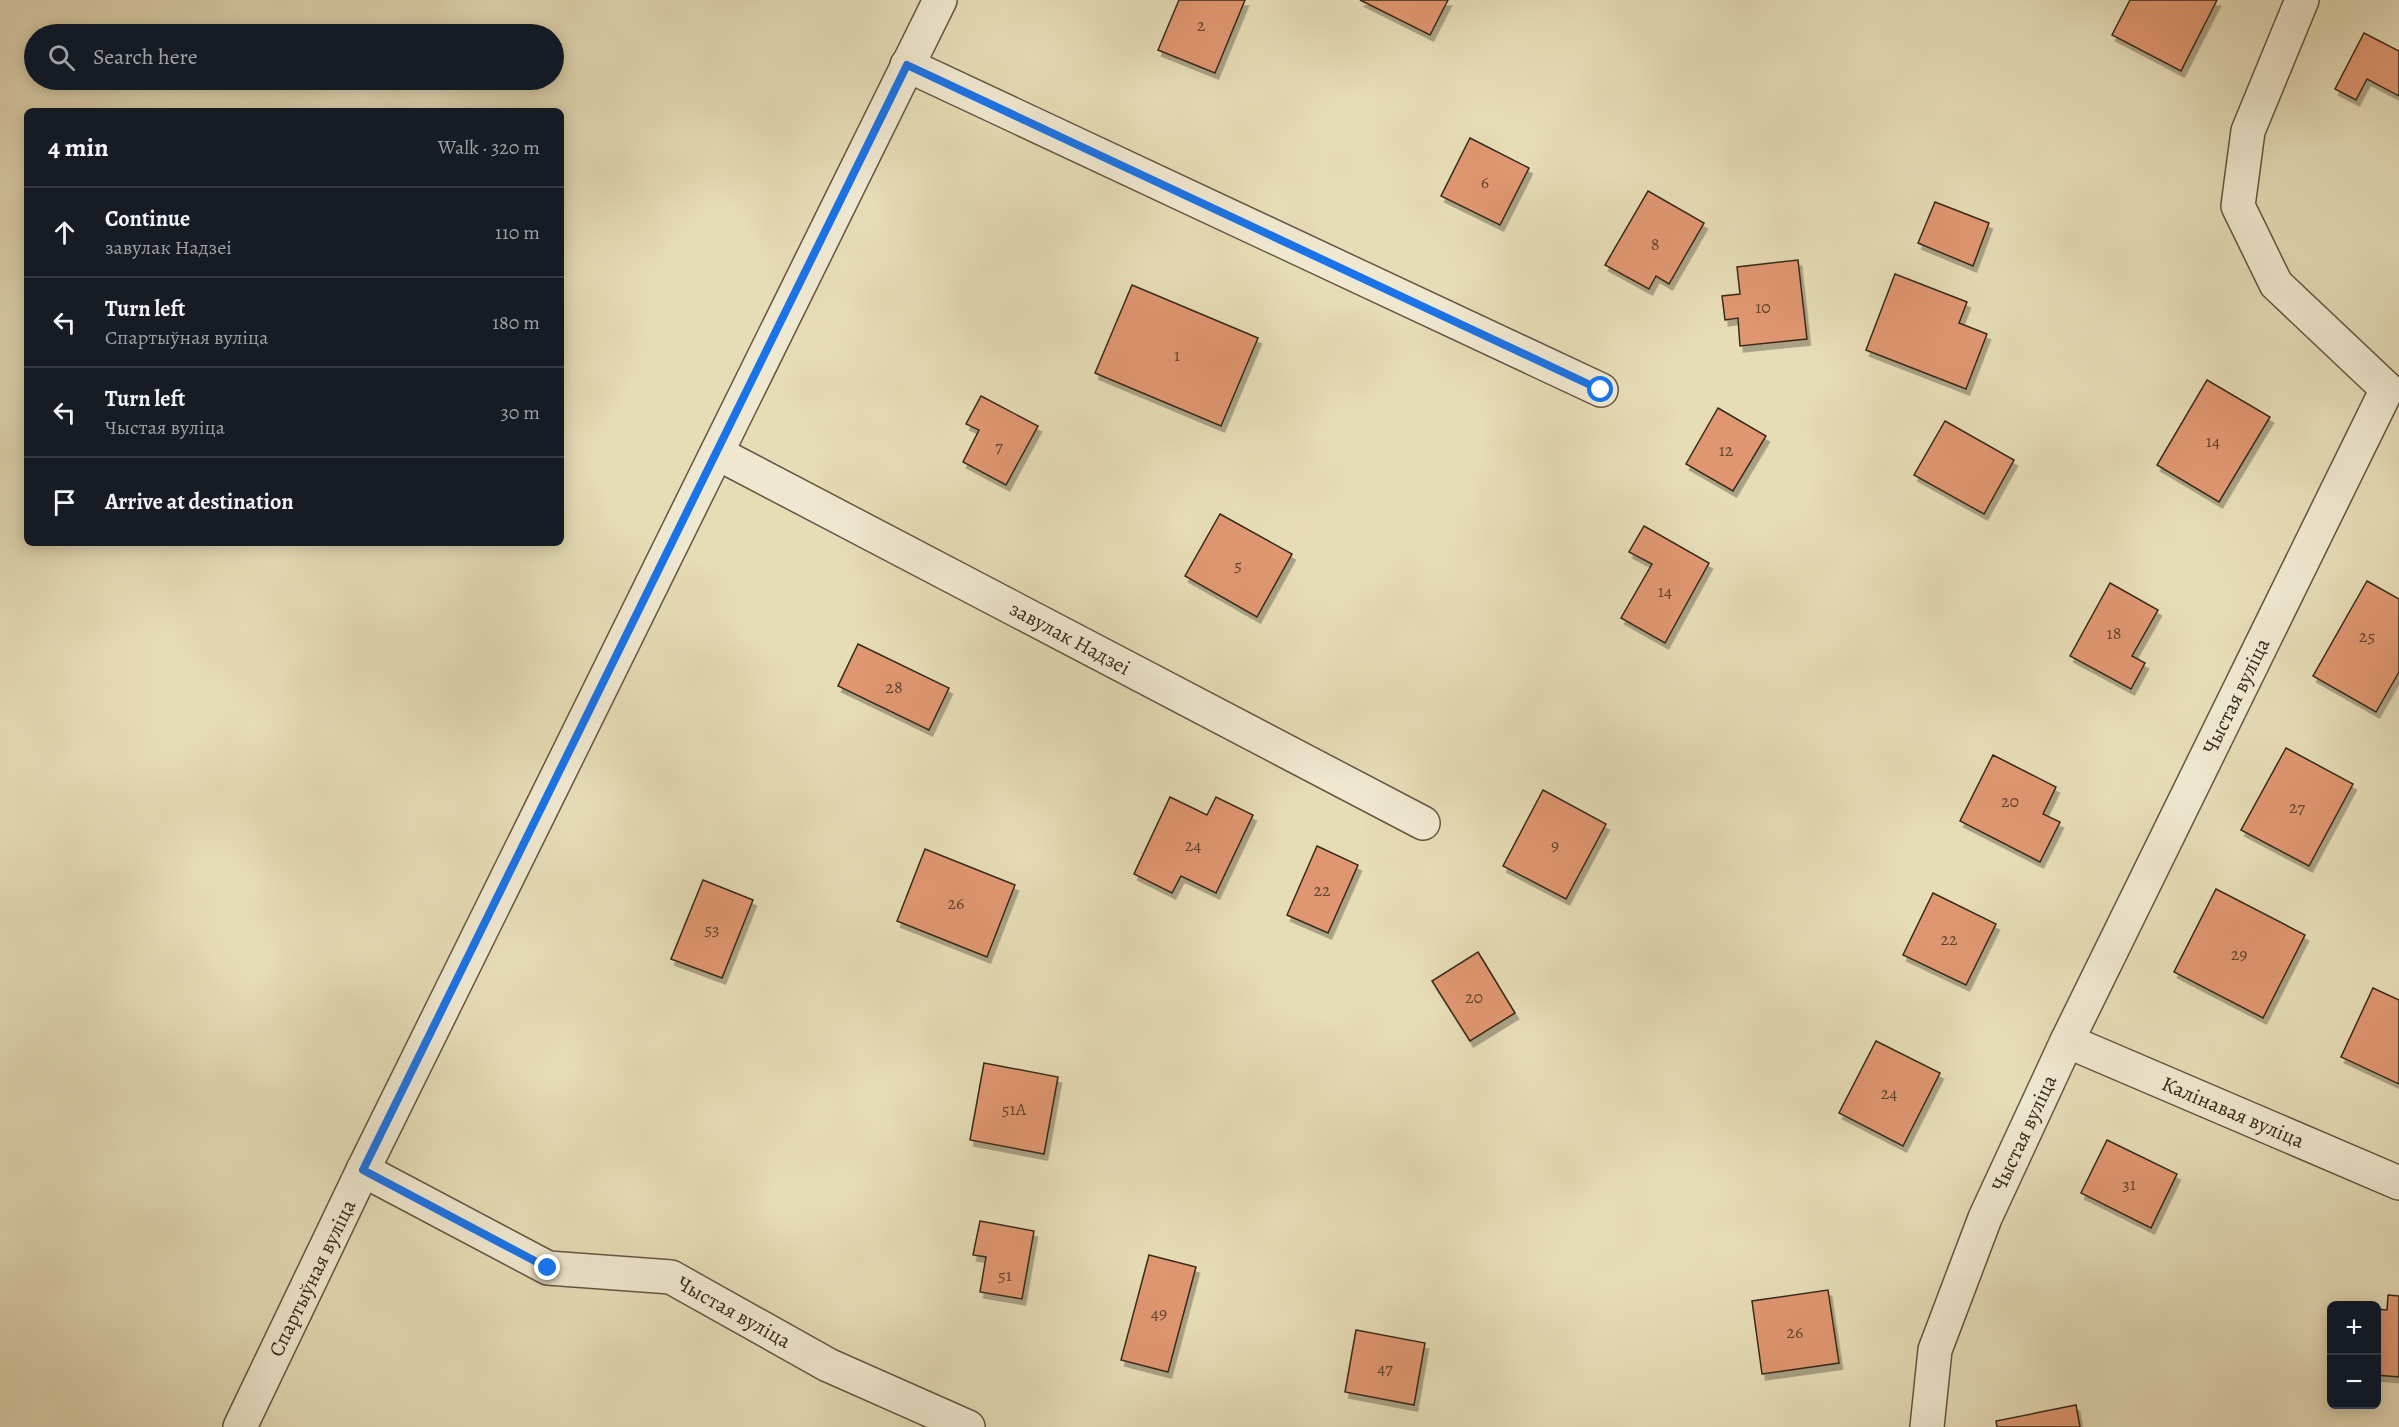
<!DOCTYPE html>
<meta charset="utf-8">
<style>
:root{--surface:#171b24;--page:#242831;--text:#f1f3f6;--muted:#9ea1a6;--line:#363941}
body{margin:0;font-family:Alegreya,serif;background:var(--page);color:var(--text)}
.controls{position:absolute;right:18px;bottom:18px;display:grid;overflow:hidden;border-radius:9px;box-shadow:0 3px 15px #0003}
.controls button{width:54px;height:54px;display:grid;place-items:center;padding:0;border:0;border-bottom:2px solid var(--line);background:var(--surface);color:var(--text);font:30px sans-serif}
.stop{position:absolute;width:18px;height:18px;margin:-14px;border:4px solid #1a73e8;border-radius:50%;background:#fff}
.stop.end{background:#1a73e8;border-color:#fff;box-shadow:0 2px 6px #0008}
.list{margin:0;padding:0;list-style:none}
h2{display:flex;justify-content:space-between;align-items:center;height:78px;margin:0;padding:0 24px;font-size:26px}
h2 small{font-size:20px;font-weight:400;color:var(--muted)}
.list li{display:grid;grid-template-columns:39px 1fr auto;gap:18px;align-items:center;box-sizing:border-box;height:90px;padding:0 24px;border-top:2px solid var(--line)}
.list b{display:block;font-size:22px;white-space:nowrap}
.list p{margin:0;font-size:20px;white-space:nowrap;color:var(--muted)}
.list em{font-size:20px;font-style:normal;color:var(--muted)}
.icon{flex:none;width:33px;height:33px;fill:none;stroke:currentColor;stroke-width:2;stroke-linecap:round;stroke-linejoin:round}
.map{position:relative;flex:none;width:2399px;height:1427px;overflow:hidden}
.search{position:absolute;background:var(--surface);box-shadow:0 3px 15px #0003;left:24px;top:24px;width:540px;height:66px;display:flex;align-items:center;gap:15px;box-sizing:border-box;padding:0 21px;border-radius:33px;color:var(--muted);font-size:22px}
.panel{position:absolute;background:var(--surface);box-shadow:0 3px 15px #0003;left:24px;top:108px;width:540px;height:438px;border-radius:9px}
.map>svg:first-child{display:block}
.building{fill:#e09771;stroke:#382a19;stroke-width:1.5;filter:url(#shadow)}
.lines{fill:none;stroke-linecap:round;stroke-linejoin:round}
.minor-casing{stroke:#645640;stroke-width:36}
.minor{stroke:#efe8d0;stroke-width:33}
.route{stroke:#1a73e8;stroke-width:8}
.labels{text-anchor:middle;stroke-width:4.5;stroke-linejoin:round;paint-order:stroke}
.number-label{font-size:18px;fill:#62452f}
.street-label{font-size:21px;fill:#382a19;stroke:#efe8d0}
</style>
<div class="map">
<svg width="2399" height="1427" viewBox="0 0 2399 1427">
<defs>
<filter id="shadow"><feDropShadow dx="3.5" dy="6" stdDeviation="0" flood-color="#0004"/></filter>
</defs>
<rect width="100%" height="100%" fill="#e6dcb6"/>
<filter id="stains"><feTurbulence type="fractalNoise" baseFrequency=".00333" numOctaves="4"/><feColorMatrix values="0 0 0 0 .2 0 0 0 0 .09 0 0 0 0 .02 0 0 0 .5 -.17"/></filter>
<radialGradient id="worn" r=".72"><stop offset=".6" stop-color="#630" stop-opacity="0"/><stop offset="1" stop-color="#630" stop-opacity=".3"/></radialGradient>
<!-- building -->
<g class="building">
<path d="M1179,0H1245L1215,73L1158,50Z"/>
<path d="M1360,0H1448L1430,35Z"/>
<path d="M2130,0H2217L2181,71L2112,35Z"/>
<path d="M2364,33L2399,51V96L2367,79L2356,100L2335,89Z"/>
<path d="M1470,138L1529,168L1500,225L1441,196Z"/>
<path d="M1648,191L1704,223L1669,284L1656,276L1649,289L1605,265Z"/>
<path d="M1935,202L1989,223L1973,266L1918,243Z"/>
<path d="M1798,260L1807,339L1740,346L1738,318L1725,320L1722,296L1740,294L1737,267Z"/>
<path d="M1895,274L1967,302L1959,323L1987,334L1966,389L1866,350Z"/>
<path d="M1132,285L1258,338L1221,426L1095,373Z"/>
<path d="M2207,380L2270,417L2219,502L2157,465Z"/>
<path d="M981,396L1038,426L1006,485L963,462L979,430L966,424Z"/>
<path d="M1718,408L1766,436L1733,491L1686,464Z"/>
<path d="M1945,421L2014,460L1984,514L1914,475Z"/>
<path d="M1220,514L1292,554L1257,617L1185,576Z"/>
<path d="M1644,526L1709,563L1665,643L1621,618L1652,564L1629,552Z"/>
<path d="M2367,581L2399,599V672L2376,712L2313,676Z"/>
<path d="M2110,583L2158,610L2132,656L2145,663L2131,689L2070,656Z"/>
<path d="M858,644L949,688L929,730L838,686Z"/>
<path d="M2286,748L2353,784L2309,866L2241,830Z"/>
<path d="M1993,755L2056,787L2043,814L2060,822L2040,862L1960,821Z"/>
<path d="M1543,790L1606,824L1566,899L1503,866Z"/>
<path d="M1170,797L1207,815L1216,797L1253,815L1216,893L1181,876L1172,893L1134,874Z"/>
<path d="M1317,846L1358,865L1328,933L1287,915Z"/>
<path d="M925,849L1015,885L987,957L897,921Z"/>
<path d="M703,880L753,900L722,978L671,959Z"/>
<path d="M2216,889L2305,935L2263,1018L2174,972Z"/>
<path d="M1933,893L1996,924L1966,985L1903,955Z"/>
<path d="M1478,952L1515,1013L1470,1041L1432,981Z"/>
<path d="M2373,988L2399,1000V1084L2341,1057Z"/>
<path d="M1876,1041L1940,1073L1903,1146L1839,1113Z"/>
<path d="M984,1063L1058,1077L1044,1154L970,1140Z"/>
<path d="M2107,1140L2177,1174L2151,1228L2081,1193Z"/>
<path d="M980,1221L1034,1231L1022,1299L980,1292L986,1257L973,1255Z"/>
<path d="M1149,1255L1196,1267L1168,1372L1121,1360Z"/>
<path d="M1828,1290L1839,1363L1762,1374L1752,1301Z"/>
<path d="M2388,1295L2399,1296V1377L2376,1375V1309L2387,1310Z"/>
<path d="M1356,1330L1425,1343L1414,1405L1345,1392Z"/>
<path d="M2076,1405L2080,1427H1997L1996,1421Z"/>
</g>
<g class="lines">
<defs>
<g id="minor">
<path d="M907,65L1601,390"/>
<path d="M717,453L1423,823"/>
<path d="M2067,1041L2399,1183"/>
<path d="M363,1170L548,1268L671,1277L828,1365L968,1427"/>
<path d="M240,1427L363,1170L940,0"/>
<path d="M1927,1427L1935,1350L1985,1218L2067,1041L2387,389L2276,284L2238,206L2248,131L2302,0"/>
</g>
</defs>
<!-- minor casing -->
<use href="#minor" class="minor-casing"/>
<!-- minor -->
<use href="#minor" class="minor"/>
</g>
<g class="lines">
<!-- route -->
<path class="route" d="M548,1268L363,1170L907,65L1601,390"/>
</g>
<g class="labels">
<!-- number labels -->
<g class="number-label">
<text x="1201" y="31">2</text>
<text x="1485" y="188">6</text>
<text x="1655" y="250">8</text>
<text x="1763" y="313">10</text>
<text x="1177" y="361">1</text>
<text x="2213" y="447">14</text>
<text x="999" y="452">7</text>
<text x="1726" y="456">12</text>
<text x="1238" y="571">5</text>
<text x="1665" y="597">14</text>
<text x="2114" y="639">18</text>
<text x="2367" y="642">25</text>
<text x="894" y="693">28</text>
<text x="2010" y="807">20</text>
<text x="2297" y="813">27</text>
<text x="1193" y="851">24</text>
<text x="1555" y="851">9</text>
<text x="1322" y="896">22</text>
<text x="956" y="909">26</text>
<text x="712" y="935">53</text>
<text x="1949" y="945">22</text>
<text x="2239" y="960">29</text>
<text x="1474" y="1003">20</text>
<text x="1889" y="1099">24</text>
<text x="1014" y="1115">51А</text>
<text x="2129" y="1190">31</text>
<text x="1005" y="1281">51</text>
<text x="1159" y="1319">49</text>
<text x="1795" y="1338">26</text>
<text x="1385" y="1374">47</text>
</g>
<!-- street labels -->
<g class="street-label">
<text transform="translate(1070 638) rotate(28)" y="7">завулак Надзеі</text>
<text transform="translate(2236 696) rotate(-64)" y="7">Чыстая вуліца</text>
<text transform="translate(2233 1112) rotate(23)" y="7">Калінавая вуліца</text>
<text transform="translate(2024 1133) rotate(-65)" y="7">Чыстая вуліца</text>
<text transform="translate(312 1278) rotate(-64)" y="7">Спартыўная вуліца</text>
<text transform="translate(734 1312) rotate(29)" y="7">Чыстая вуліца</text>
</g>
</g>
<rect width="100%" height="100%" filter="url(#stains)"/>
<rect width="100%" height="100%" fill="url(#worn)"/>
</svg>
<div class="controls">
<button>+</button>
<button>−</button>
</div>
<div class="stop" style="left:1601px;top:390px"></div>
<div class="stop end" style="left:548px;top:1268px"></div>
<div class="search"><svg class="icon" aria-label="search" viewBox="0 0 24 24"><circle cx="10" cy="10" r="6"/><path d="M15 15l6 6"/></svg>Search here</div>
<section class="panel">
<h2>4 min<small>Walk · 320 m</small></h2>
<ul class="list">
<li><svg class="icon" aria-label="ahead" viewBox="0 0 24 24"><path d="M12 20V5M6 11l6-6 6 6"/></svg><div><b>Continue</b><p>завулак Надзеі</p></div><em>110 m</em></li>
<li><svg class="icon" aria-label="left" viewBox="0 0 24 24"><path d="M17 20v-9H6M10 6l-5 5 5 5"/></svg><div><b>Turn left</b><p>Спартыўная вуліца</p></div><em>180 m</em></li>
<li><svg class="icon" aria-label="left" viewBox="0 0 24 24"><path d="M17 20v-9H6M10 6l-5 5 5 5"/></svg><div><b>Turn left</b><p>Чыстая вуліца</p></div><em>30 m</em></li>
<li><svg class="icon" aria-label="arrive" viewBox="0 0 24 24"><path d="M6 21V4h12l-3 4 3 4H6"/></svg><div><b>Arrive at destination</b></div></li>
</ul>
</section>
</div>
